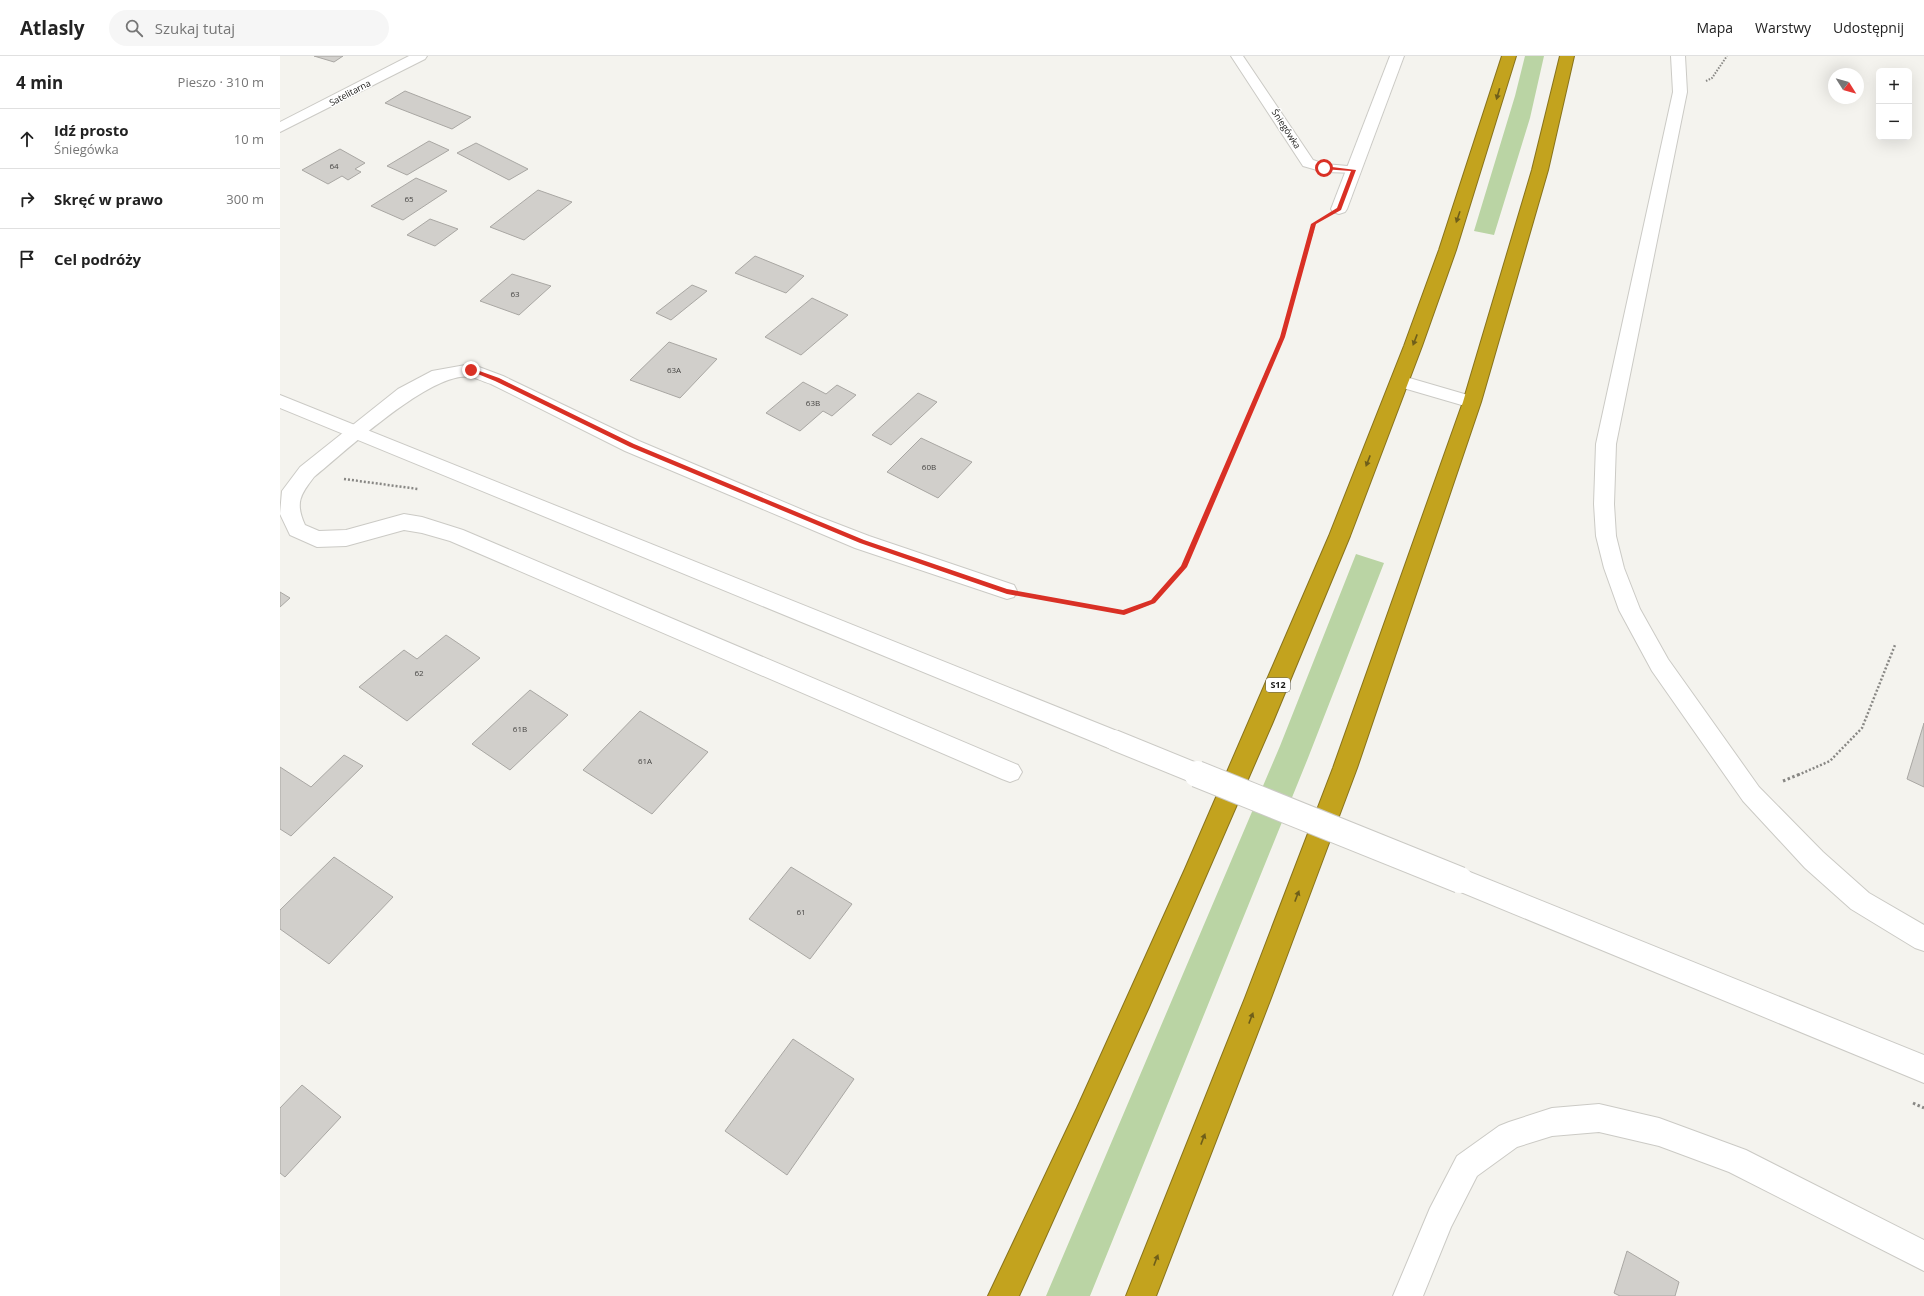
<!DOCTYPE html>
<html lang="pl">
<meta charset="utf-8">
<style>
:root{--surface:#fff;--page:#f6f6f6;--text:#222;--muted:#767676;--line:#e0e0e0}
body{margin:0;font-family:"Open Sans",sans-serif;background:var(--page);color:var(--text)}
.controls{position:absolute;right:12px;top:12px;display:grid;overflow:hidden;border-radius:6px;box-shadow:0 4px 16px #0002}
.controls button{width:36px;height:36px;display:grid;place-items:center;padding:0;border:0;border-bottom:1px solid var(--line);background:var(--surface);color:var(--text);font:20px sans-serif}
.compass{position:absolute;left:1548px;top:12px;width:36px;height:36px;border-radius:50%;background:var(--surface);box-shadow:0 4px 16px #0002;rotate:127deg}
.stop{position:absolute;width:12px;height:12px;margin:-9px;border:3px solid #d93025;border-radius:50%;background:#fff}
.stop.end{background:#d93025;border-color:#fff;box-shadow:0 1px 4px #0008}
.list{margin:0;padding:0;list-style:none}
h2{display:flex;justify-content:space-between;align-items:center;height:52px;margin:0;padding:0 16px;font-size:17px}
h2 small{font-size:13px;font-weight:400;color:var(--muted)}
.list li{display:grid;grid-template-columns:26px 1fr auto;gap:12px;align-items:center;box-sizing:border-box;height:60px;padding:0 16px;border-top:1px solid var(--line)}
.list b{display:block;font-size:15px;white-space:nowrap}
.list p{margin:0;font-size:13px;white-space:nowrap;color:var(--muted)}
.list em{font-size:13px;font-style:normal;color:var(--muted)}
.icon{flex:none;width:22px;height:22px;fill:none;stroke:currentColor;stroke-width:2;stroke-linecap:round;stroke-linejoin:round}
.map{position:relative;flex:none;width:1644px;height:1240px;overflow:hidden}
header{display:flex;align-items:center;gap:24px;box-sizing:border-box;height:56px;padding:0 20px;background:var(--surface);border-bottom:1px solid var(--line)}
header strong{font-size:19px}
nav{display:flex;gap:22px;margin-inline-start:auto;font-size:14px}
.search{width:280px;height:36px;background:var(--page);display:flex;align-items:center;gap:10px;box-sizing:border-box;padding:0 14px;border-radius:22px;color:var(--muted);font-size:15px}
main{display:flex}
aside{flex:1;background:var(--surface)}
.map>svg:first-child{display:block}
.green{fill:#bad4a4}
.building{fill:#d1cfcb;stroke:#a9a7a3}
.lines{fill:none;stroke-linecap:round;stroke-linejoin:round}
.service-casing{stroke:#cbcac5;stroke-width:2}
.minor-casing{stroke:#cbcac5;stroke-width:2}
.tertiary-casing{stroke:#cbcac5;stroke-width:2}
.motorway-casing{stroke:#88731c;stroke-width:2}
.path-far2{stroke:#888784;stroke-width:2;stroke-dasharray:1.5 1.5;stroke-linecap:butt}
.path-far1{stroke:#888784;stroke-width:2.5;stroke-dasharray:2 2;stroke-linecap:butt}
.path{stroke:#888784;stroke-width:3;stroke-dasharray:2.5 2.5;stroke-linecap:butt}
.service{fill:#fff;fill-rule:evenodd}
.minor{fill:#fff;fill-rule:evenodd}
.tertiary{fill:#fff;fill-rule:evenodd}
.motorway{fill:#c3a31e;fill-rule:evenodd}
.tertiary-bridge-far1-casing{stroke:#cbcac5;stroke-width:22;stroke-linecap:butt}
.tertiary-bridge-casing{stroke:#cbcac5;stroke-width:28;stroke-linecap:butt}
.tertiary-bridge-far1{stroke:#fff;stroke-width:20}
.tertiary-bridge{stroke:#fff;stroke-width:26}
.oneway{fill:#6e5e1a}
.route{fill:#d93025}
.labels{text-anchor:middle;stroke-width:3;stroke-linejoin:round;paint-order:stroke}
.number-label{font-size:8px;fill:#474644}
.far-street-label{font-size:9px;fill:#191917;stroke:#fff}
.shield{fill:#fff;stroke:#5e5e5d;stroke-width:1}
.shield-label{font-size:9px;font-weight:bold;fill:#191917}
</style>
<header>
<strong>Atlasly</strong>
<div class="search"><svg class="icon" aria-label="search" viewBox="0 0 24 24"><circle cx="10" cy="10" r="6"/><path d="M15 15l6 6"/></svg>Szukaj tutaj</div>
<nav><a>Mapa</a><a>Warstwy</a><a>Udostępnij</a></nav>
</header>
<main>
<aside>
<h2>4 min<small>Pieszo · 310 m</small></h2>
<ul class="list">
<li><svg class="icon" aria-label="ahead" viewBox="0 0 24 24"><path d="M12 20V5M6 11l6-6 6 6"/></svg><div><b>Idź prosto</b><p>Śniegówka</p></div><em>10 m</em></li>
<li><svg class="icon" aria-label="right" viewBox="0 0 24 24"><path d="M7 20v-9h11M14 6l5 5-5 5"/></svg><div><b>Skręć w prawo</b></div><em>300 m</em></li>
<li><svg class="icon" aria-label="arrive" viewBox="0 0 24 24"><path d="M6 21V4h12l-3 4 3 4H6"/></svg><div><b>Cel podróży</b></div></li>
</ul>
</aside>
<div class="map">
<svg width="1644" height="1240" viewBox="0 0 1644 1240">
<rect width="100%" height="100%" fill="#f4f3ee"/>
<!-- green -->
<g class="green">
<path d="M1245,0H1264L1250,62L1214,179L1194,175L1235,40Z"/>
<path d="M1076,498L1104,507L1028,702L810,1240H766L1000,690Z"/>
</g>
<!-- building -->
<g class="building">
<path d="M34,0H63L54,6Z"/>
<path d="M125,35L191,61L172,73L105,47Z"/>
<path d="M149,85L169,94L127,119L107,110Z"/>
<path d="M196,87L248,113L229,124L177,97Z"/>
<path d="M60,93L85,107L75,113L81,116L68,124L62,120L48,128L22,114Z"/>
<path d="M136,122L167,135L123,164L91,150Z"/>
<path d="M258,134L292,146L244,184L210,171Z"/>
<path d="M150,163L178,173L155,190L127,179Z"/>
<path d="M475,200L524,220L506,237L455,217Z"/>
<path d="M232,218L271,230L239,259L200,245Z"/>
<path d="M412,229L427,235L391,264L376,257Z"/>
<path d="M532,242L568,259L521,299L485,281Z"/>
<path d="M389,286L437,303L400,342L350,324Z"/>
<path d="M523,326L546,338L557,329L576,339L552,360L543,355L520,375L486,357Z"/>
<path d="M638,337L657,346L611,389L592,379Z"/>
<path d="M641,382L692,406L658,442L607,416Z"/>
<path d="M0,536L10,542L0,551Z"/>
<path d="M166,579L200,602L127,665L79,631L124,594L137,603Z"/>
<path d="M250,634L288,659L230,714L192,688Z"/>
<path d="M360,655L428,696L372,758L303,714Z"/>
<path d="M1644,667V731L1627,723Z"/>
<path d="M64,699L83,710L11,780L0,773V711L31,731Z"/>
<path d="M54,801L113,841L49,908L0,873V854Z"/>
<path d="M511,811L572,848L530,903L469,863Z"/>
<path d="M513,983L574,1023L507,1119L445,1075Z"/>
<path d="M22,1029L61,1061L5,1121L0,1117V1052Z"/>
<path d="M1347,1195L1399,1226L1395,1240H1340L1334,1237Z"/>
</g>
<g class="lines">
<defs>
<g id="service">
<path d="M951,0H963L1033,104L1045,108L1079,111L1081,114L1079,117L1044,116L1023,110Z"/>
<path d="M1119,319L1198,342L1200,346L1198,350L1192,352L1113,329L1111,325L1113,321Z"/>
</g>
<g id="minor">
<path d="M129,0H147L145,3L0,76V66Z"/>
<path d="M1110,0H1124L1067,153L1065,156L1059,158L1053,156L1051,153Z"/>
<path d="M1391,0H1405L1407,36L1336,388L1334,448L1336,480L1344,512L1360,553L1388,603L1479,731L1543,796L1589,837L1644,869V895L1635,892L1571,853L1525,812L1463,745L1372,615L1339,554L1324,512L1316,480L1314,448L1316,388L1393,36Z"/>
<path d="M191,308L223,320L359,385L537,460L589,480L734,529L737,535L734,541L727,543L575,492L523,470L345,395L211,328C204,326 197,322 191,321C152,314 65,396 34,421C20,439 15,447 25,469L39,475L66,474L124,458L142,461L183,474L738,709L742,716L738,723L730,726L722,723L170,485L142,477L124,474L66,490L37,491L10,479L0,458L2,435L20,411L118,333L152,315Z"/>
<path d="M1319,1048L1379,1062L1466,1094L1644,1184V1215L1449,1116L1379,1090L1319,1076L1272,1080L1237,1091L1197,1120L1171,1171L1143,1240H1113L1150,1152L1177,1100L1219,1070L1229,1066L1272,1052Z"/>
</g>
<g id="tertiary">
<path d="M0,339L842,677L845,684L842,691L834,694L826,691L0,352Z"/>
<path d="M1180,812L1644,999V1027L1171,832L1168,824L1171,816Z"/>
</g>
<g id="motorway">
<path d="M1222,0H1236L1176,194L1142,290L1070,480L992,668L869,951L739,1240H708L797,1052L905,813L1049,480L1124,290L1159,194Z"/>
<path d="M1280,0H1294L1268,114L1201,346L1077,712L991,942L876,1240H846L965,942L1053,712L1183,346L1252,114Z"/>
</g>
</defs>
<!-- service casing -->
<use href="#service" class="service-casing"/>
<!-- minor casing -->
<use href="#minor" class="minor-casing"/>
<!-- tertiary casing -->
<use href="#tertiary" class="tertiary-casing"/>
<!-- motorway casing -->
<use href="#motorway" class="motorway-casing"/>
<!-- path-far2 -->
<g class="path-far2">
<path d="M1426,25L1432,22L1447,0"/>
<path d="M988,314L1002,281L1035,167"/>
</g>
<!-- path-far1 -->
<g class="path-far1">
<path d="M64,423L138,433"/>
<path d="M755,540L844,557L873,546L904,511L988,313"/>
<path d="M1518,719L1550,705L1582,672L1615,589"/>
</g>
<!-- path -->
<g class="path">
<path d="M1503,725L1520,718"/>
<path d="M1633,1047L1644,1052"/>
</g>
<!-- service -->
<use href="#service" class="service"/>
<!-- minor -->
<use href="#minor" class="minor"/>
<!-- tertiary -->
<use href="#tertiary" class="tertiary"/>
<!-- motorway -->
<use href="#motorway" class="motorway"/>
<defs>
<path id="tertiary-bridge-far1" d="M834,684L920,719"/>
<path id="tertiary-bridge" d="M917,718L1180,824"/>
</defs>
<!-- tertiary-bridge-far1 casing -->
<use href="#tertiary-bridge-far1" class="tertiary-bridge-far1-casing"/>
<!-- tertiary-bridge casing -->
<use href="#tertiary-bridge" class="tertiary-bridge-casing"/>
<!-- tertiary-bridge-far1 -->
<use href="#tertiary-bridge-far1" class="tertiary-bridge-far1"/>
<!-- tertiary-bridge -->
<use href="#tertiary-bridge" class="tertiary-bridge"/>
</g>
<!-- one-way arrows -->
<defs><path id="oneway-solid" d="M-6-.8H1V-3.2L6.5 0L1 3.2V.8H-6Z"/></defs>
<g class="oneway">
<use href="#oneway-solid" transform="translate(1218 38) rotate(106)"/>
<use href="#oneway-solid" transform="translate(1178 161) rotate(109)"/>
<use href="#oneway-solid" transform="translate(1135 284) rotate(111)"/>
<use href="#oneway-solid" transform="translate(1088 405) rotate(111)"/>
<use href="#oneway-solid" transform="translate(1017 840) rotate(-69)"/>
<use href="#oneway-solid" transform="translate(971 962) rotate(-69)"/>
<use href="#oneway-solid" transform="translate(923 1083) rotate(-69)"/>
<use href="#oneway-solid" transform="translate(876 1204) rotate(-69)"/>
</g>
<!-- route -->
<path class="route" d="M1044,110L1076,114L1061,154L1036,168L1005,281L907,511L875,547L844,559L727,538L580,487L350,391L215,325L188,314L191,312L219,322L354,388L584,484L727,533L843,554L871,544L901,510L1000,281L1031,168L1057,152L1071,115L1042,113Z"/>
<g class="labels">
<!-- number labels -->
<g class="number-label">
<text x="54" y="113">64</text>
<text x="129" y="146">65</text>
<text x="235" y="241">63</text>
<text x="394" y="317">63A</text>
<text x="533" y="350">63B</text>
<text x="649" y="414">60B</text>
<text x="139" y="620">62</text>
<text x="240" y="676">61B</text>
<text x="365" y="708">61A</text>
<text x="521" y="859">61</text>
</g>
<!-- far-street labels -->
<g class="far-street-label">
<text transform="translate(70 37) rotate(-28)" y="3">Satelitarna</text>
<text transform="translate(1006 73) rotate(57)" y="3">Śniegówka</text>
</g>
<!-- shield labels -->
<rect class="shield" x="986" y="622" width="24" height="14" rx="3"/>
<g class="shield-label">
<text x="998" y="632">S12</text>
</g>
</g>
</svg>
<div class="controls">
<button>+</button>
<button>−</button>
</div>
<svg class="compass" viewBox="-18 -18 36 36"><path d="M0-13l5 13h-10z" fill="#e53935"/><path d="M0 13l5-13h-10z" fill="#767676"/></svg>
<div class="stop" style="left:1044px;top:112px"></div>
<div class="stop end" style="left:191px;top:314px"></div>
</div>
</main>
